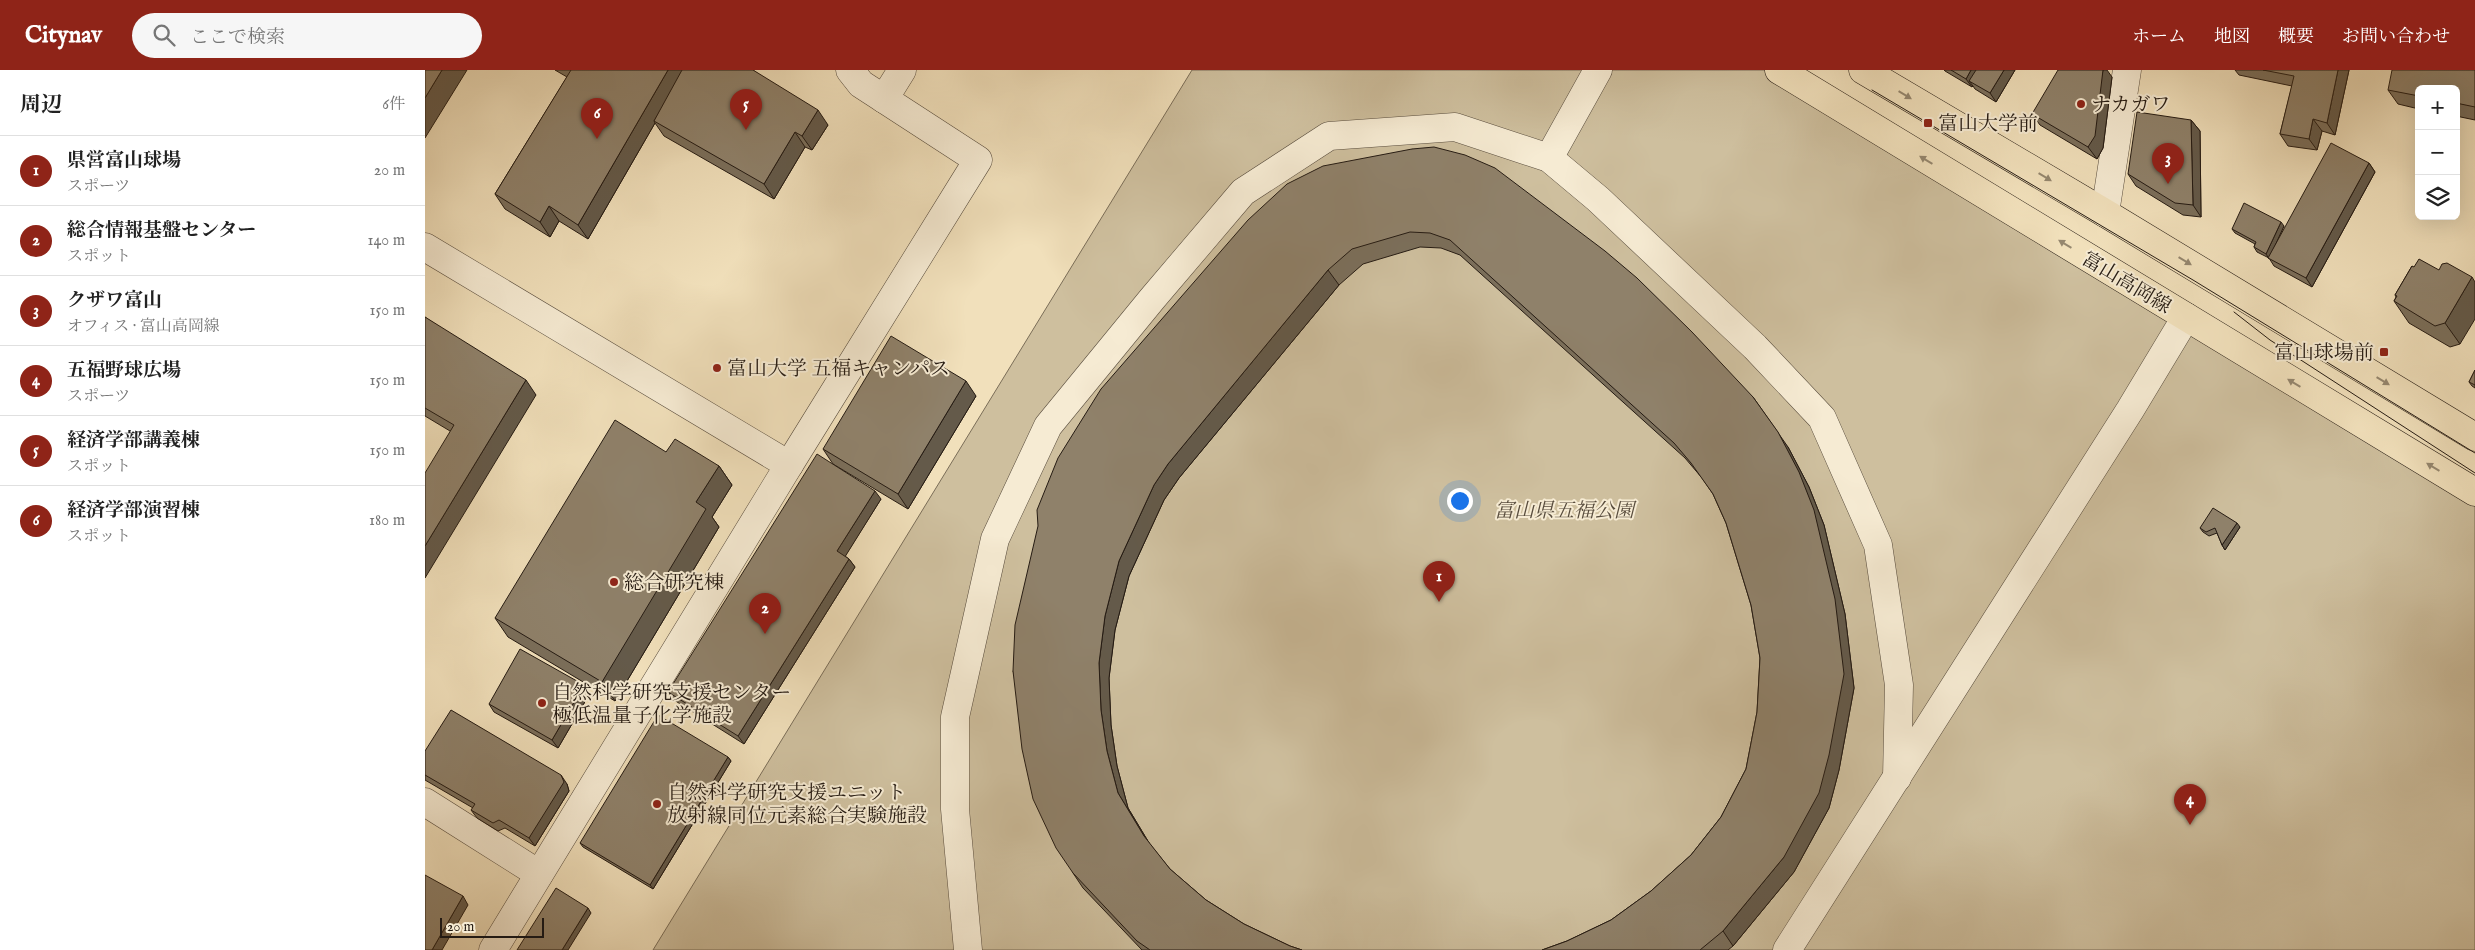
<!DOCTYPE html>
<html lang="ja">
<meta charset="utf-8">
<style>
:root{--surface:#fff;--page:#f6f6f6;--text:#222;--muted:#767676;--line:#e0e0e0;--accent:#8f2418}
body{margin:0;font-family:"IM FELL English","Noto Serif JP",serif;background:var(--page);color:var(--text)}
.controls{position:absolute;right:15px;top:15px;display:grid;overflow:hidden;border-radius:8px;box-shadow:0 5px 20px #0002}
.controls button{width:45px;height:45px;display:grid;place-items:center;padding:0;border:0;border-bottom:1px solid var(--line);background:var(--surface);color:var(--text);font:25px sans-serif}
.scale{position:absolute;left:15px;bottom:12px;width:104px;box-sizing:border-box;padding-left:5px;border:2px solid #251b13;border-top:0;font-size:14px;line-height:18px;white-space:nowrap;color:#251b13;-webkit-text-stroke:4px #f6ebd3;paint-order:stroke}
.you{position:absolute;left:1034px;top:430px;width:18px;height:18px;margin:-12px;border:4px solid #fff;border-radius:50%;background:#1a73e8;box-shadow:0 0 0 8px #1a73e833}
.badge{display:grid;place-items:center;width:32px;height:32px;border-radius:50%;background:var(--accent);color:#fff;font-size:16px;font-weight:700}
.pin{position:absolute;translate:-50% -41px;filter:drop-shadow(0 1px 2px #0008)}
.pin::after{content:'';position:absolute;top:26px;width:18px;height:15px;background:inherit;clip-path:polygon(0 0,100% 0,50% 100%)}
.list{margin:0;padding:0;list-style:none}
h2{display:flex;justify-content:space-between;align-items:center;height:65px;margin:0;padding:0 20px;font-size:21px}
h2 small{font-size:16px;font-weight:400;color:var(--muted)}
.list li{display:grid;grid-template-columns:32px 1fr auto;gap:15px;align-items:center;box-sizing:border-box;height:70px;padding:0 20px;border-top:1px solid var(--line)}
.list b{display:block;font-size:19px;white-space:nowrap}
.list p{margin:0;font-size:16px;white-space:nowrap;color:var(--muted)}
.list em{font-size:16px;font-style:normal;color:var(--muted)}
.icon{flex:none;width:28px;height:28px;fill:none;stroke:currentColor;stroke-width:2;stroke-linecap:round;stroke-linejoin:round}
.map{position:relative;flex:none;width:2050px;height:880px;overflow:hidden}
header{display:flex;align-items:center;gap:30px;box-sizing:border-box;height:70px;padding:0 25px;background:var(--accent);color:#fff}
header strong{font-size:24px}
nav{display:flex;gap:28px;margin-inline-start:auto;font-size:18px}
.search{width:350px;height:45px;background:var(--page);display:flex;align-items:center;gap:12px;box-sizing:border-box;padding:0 18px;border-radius:28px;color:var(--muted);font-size:19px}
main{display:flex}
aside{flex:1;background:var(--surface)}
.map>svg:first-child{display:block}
.green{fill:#cebf9e;stroke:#7a6d58}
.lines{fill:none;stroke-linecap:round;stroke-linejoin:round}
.minor-casing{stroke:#584c3d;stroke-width:29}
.major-casing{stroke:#251b13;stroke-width:29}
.minor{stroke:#f6ebd3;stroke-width:28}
.major{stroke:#f1e0bb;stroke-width:28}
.tram{stroke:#251b13;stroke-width:1}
.wall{fill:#7b6f5b;stroke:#251b13}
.shaded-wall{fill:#645a4a;stroke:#251b13}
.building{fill:#8f816a;stroke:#251b13}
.oneway{fill:#95876f}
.poi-dot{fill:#8f2418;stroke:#f6ebd3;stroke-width:2}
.labels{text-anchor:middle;stroke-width:4;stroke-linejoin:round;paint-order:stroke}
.poi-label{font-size:20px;fill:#251b13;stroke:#f6ebd3;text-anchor:start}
.street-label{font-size:20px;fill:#251b13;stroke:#f6ebd3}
.park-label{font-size:20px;font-style:italic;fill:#584c3d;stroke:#f6ebd3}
</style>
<header>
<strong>Citynav</strong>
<div class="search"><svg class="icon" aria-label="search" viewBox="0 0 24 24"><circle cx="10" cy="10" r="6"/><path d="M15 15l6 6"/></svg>ここで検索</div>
<nav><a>ホーム</a><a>地図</a><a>概要</a><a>お問い合わせ</a></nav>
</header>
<main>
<aside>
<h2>周辺<small>6件</small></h2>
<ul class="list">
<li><span class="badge">1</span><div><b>県営富山球場</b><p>スポーツ</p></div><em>20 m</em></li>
<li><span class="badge">2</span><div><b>総合情報基盤センター</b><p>スポット</p></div><em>140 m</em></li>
<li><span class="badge">3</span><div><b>クザワ富山</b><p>オフィス · 富山高岡線</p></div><em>150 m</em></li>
<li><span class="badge">4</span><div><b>五福野球広場</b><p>スポーツ</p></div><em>150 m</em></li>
<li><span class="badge">5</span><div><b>経済学部講義棟</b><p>スポット</p></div><em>150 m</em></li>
<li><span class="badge">6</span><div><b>経済学部演習棟</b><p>スポット</p></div><em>180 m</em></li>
</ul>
</aside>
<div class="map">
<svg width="2050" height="880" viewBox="0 0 2050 880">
<rect width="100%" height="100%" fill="#f1e0bb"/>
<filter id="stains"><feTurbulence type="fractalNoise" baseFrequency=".004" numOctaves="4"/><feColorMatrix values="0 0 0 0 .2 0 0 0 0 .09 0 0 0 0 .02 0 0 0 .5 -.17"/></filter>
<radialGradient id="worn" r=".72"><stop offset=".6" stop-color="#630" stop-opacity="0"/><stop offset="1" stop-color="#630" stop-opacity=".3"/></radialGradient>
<!-- green -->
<path class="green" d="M767,0H1358L1761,247L2050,436V880H228Z"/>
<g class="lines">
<defs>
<g id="minor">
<path d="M459,29L477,0"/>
<path d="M1124,88L1173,0"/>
<path d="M1680,143L1702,0"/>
<path d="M0,177L364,395L68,880"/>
<path d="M364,395L553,90L436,14L425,0"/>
<path d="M0,732L114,804"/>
<path d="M543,880L530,739V647L570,469L623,356L727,229L818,122L904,66L1030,57L1124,88L1173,129L1330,277L1397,348L1453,475L1474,615L1472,708"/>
<path d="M1362,880L1705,340L1761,247"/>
</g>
<g id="major">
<path d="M1354,0L2050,422"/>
<path d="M1438,0L1680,143L2050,367"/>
</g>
</defs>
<!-- minor casing -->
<use href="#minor" class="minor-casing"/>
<!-- major casing -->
<use href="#major" class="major-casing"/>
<!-- minor -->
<use href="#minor" class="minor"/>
<!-- major -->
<use href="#major" class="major"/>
<!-- tram -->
<g class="tram">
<path d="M1447,20L1768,210L2050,383"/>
<path d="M1809,242L1845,270L2050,403"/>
</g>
</g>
<!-- wall -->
<g class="wall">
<path d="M130,0H328L403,55L387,80L380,77L349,129L239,66L230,53L163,169L134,151L125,167L80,139L70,124L142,7Z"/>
<path d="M1519,0H1590L1571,32L1550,19L1548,16L1547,17L1520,1Z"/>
<path d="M1810,0H1924L1910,65L1897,61L1892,80L1863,76L1855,64L1867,16L1814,5Z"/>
<path d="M2050,0V50L2031,46V19H1994V39L1973,34L1963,20Z"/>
<path d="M1687,7L1678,78L1672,89L1615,55L1607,44Z"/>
<path d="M1766,50L1775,61L1776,147L1758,145L1711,116L1703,104Z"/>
<path d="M987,79L1363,377L1384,417L1399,455L1420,544L1429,618L1414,700L1404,738L1369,802L1308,876L1303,880H1117L1142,871L1186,850L1226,821L1266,785L1296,747L1321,699L1332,642L1335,588L1326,535L1301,453L1288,424L1277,408L1260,388L1035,185L1016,178L995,177L938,194L914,215L754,408L739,430L704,506L690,560L684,608L686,655L692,696L703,738L724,773L745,799L781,830L819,854L865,876L877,880H717L658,818L648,803L588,601Z"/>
<path d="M1944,93L1950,102L1887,217L1849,196L1844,188L1832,182L1829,177L1830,174L1810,163L1807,159L1859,156L1850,175Z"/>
<path d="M1987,196L2035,274L2025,277L1984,253L1969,231L1971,227L1970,225Z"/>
<path d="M0,247L111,325L25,361L0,346Z"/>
<path d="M2050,300V318L2047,316L2044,312Z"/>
<path d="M551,326L483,439L408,394L398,379Z"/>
<path d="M241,382L294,396L307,415L287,447L294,457L190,631L83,567L70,548Z"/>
<path d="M456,429L420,486L424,489L430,497L319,674L249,630L243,622Z"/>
<path d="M1815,457L1800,480L1797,475L1792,463L1784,466L1778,462L1775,458Z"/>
<path d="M159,615L165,623L133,678L69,642L64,634Z"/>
<path d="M0,681L142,714L144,721L110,776L80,758L73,761L52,748L46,740L48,738L0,710Z"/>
<path d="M303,687L306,691L228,819L158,777L155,773Z"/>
</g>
<!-- shaded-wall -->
<g class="shaded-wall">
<path d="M17,0H42L0,68V28Z"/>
<path d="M243,0H261L229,51L230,53L163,169L153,155Z"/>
<path d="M1546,0H1557L1544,11L1548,16L1547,17L1541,9Z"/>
<path d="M1579,0H1590L1571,32L1565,23Z"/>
<path d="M1678,0H1682L1687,7L1678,78L1672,89L1663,77Z"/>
<path d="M1913,0H1924L1910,65L1902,53Z"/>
<path d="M393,40L403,55L387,80L377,66Z"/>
<path d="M1888,49L1897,61L1892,80L1884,69Z"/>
<path d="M1766,50L1775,61L1776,147L1768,135Z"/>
<path d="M370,62L380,77L349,129L339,114Z"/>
<path d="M1944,93L1950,102L1887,217L1881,208Z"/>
<path d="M124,136L134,151L125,167L115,152Z"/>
<path d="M1856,152L1859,156L1844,189L1841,184Z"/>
<path d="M903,200L914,215L754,408L739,430L704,506L690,560L684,608L686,655L692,696L703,738L729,781L719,766L693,723L682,681L676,640L674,593L680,546L694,491L729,415L743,394Z"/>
<path d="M2047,207L2050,212V249L2035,274L2020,253Z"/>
<path d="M101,310L111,325L0,508V476Z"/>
<path d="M541,311L551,326L483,439L473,424Z"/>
<path d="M1328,327L1363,377L1384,417L1399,455L1420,544L1429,618L1414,700L1404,738L1369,802L1308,876L1298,861L1359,787Z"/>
<path d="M294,396L307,415L287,447L294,457L190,631L177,612L271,432Z"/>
<path d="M450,421L456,429L418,490L412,481Z"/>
<path d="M1812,453L1815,457L1800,480L1797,475Z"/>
<path d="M424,489L430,497L319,674L313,666Z"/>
<path d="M159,615L165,623L133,678L127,670Z"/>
<path d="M303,687L306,691L228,819L225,815Z"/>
<path d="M136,705L142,714L144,721L110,776L104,768Z"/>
<path d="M38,826L43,835L17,880H7Z"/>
<path d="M163,838L166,843L143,880H137Z"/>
</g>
<!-- building -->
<g class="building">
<path d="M0,0H17L0,28Z"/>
<path d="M146,0H243L153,155L124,136L115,152L70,124Z"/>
<path d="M257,0H328L393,40L377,66L370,62L339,114L229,51Z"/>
<path d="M1526,0H1546L1541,9Z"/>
<path d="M1551,0H1579L1565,23L1544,11Z"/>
<path d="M1633,0H1678L1670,66L1663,77L1607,44Z"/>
<path d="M1838,0H1913L1902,53L1888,49L1884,69L1855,64L1869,6Z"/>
<path d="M1967,0H2050V37L2031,33V19H1994V26L1963,20Z"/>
<path d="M1712,42L1766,50L1768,135L1750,133L1703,104Z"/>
<path d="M1906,73L1944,93L1881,208L1843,188Z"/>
<path d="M1009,77L1040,85L1070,98L1180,181L1212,208L1267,262L1328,327L1353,362L1374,402L1389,440L1410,529L1419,604L1404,685L1394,723L1359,787L1298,861L1275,880H1117L1142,871L1186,850L1226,821L1266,785L1296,747L1321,699L1332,642L1335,588L1326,535L1301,453L1288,424L1266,393L1249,373L1025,170L1005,163L985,162L927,179L903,200L743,394L729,415L694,491L680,546L674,593L676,640L682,681L693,723L719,766L745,799L781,830L819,854L865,876L877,880H725L712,871L648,803L631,778L608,729L597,679L588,601L590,555L613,456L612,440L633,388L676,319L823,150L862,114L898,96L987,79Z"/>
<path d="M1819,133L1856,152L1841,184L1829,177L1831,172L1807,159Z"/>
<path d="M1994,189L2014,200L2017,194L2022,193L2047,207L2020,253L2010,256L1969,231L1972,226L1970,225L1987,196L1989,197Z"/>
<path d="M0,247L101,310L0,476V403L29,355L0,338Z"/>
<path d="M466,266L541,311L473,424L398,379Z"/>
<path d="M2050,300V315L2044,312Z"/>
<path d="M190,350L241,382L250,369L294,396L271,432L281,439L177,612L70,548Z"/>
<path d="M392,384L450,421L412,481L424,489L313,666L243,622Z"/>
<path d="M1788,438L1812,453L1797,475L1790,458L1781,462L1775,458Z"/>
<path d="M95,579L159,615L127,670L64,634Z"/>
<path d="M26,640L136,705L139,712L104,768L74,750L68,753L46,740L50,734L0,705V681Z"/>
<path d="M233,645L303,687L225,815L155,773Z"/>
<path d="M0,805L38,826L7,880H0Z"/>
<path d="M131,818L163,838L137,880H92Z"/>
</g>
<!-- one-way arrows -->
<defs><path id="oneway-solid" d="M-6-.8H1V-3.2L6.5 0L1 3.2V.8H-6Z" transform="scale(1.25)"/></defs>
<g class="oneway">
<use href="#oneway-solid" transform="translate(1480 25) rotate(31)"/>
<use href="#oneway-solid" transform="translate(1501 90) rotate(-149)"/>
<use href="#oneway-solid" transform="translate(1620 107) rotate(31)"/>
<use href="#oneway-solid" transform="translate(1640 174) rotate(-149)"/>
<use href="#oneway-solid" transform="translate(1760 191) rotate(31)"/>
<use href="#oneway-solid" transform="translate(1958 311) rotate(31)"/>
<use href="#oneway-solid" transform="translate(1869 313) rotate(-149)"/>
<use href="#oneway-solid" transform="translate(2008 397) rotate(-149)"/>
</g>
<!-- markers -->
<g class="poi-dot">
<circle cx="1656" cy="34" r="5"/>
<rect x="1498" y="48" width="10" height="10" rx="2.5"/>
<rect x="1954" y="277" width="10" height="10" rx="2.5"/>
<circle cx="292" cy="298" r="5"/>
<circle cx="189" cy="512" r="5"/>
<circle cx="117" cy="633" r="5"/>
<circle cx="232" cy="734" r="5"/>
</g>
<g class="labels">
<!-- poi labels -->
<g class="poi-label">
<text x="1666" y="41">ナカガワ</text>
<text x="1513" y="60">富山大学前</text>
<text x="1949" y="289" text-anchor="end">富山球場前</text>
<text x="302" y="305">富山大学 五福キャンパス</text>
<text x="199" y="519">総合研究棟</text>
<text x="127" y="629">自然科学研究支援センター<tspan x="127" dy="23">極低温量子化学施設</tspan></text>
<text x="242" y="729">自然科学研究支援ユニット<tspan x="242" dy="23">放射線同位元素総合実験施設</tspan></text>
</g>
<!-- street labels -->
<g class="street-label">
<text transform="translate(1702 212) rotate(31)" y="7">富山高岡線</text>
</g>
<!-- park labels -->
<g class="park-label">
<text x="1139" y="447">富山県五福公園</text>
</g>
</g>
<rect width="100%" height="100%" filter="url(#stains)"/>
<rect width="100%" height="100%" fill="url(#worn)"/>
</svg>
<div class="controls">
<button>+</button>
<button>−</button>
<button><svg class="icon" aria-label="layers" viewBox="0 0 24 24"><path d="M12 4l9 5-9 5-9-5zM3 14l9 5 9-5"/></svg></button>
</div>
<div class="scale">20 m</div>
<div class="you"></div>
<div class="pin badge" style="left:1014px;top:532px">1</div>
<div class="pin badge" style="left:340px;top:564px">2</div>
<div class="pin badge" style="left:1743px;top:114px">3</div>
<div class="pin badge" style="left:1765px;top:755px">4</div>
<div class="pin badge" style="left:321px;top:60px">5</div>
<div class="pin badge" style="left:172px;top:69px">6</div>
</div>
</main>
